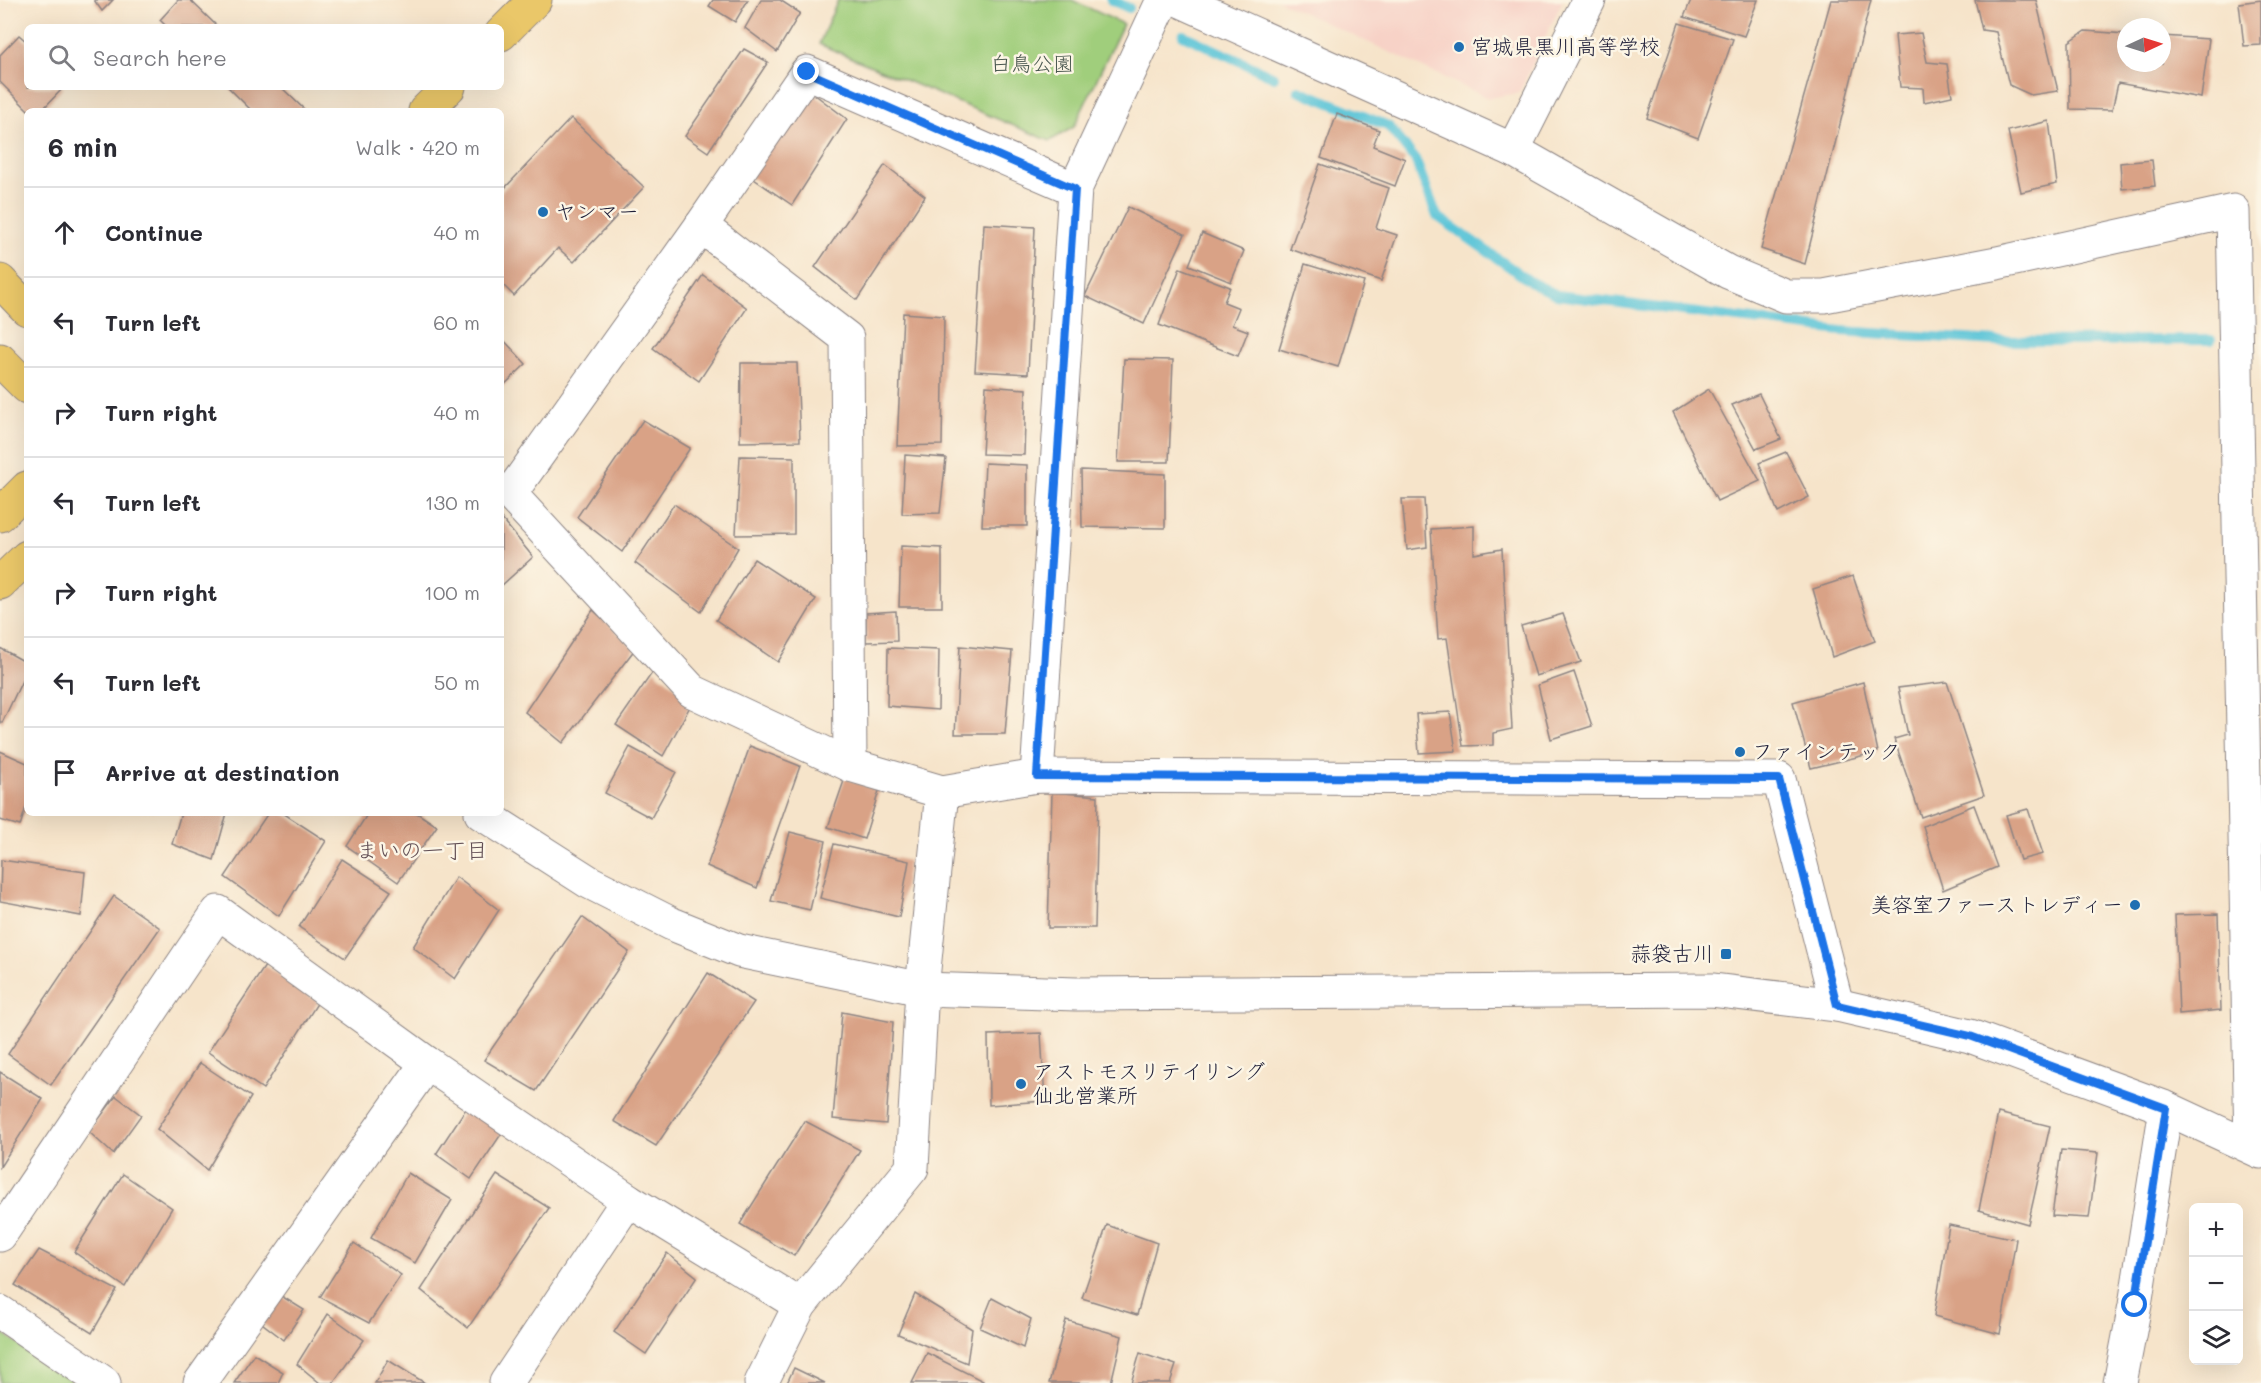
<!DOCTYPE html>
<meta charset="utf-8">
<style>
:root{--surface:#fff;--page:#f2f2f3;--text:#2b2b33;--muted:#7c7c81;--line:#e1e1e2}
body{margin:0;font-family:Mali,"Klee One",sans-serif;background:var(--page);color:var(--text)}
.controls{position:absolute;right:18px;bottom:18px;display:grid;overflow:hidden;border-radius:9px;box-shadow:0 6px 24px #0002}
.controls button{width:54px;height:54px;display:grid;place-items:center;padding:0;border:0;border-bottom:2px solid var(--line);background:var(--surface);color:var(--text);font:30px sans-serif}
.compass{position:absolute;left:2117px;top:18px;width:54px;height:54px;border-radius:50%;background:var(--surface);box-shadow:0 6px 24px #0002;rotate:86deg}
.stop{position:absolute;width:18px;height:18px;margin:-14px;border:4px solid #1a73e8;border-radius:50%;background:#fff}
.stop.end{background:#1a73e8;border-color:#fff;box-shadow:0 2px 6px #0008}
.list{margin:0;padding:0;list-style:none}
h2{display:flex;justify-content:space-between;align-items:center;height:78px;margin:0;padding:0 24px;font-size:26px}
h2 small{font-size:20px;font-weight:400;color:var(--muted)}
.list li{display:grid;grid-template-columns:39px 1fr auto;gap:18px;align-items:center;box-sizing:border-box;height:90px;padding:0 24px;border-top:2px solid var(--line)}
.list b{display:block;font-size:22px;white-space:nowrap}
.list em{font-size:20px;font-style:normal;color:var(--muted)}
.icon{flex:none;width:33px;height:33px;fill:none;stroke:currentColor;stroke-width:2;stroke-linecap:round;stroke-linejoin:round}
.map{position:relative;flex:none;width:2261px;height:1383px;overflow:hidden}
.search{position:absolute;background:var(--surface);box-shadow:0 6px 24px #0002;left:24px;top:24px;width:480px;height:66px;display:flex;align-items:center;gap:15px;box-sizing:border-box;padding:0 21px;border-radius:9px;color:var(--muted);font-size:22px}
.panel{position:absolute;background:var(--surface);box-shadow:0 6px 24px #0002;left:24px;top:108px;width:480px;height:708px;border-radius:9px}
.map>svg:first-child{display:block}
.built{fill:#f7d1c6}
.green{fill:#a0ce7c;stroke:#61785c;stroke-width:1.5}
.lines{fill:none;stroke-linecap:round;stroke-linejoin:round}
.stream{stroke:#5cc5d8;stroke-width:10}
.building{fill:#d9a286}
.minor-casing{stroke:#8c8382;stroke-width:35}
.tertiary-casing{stroke:#8c8382;stroke-width:35}
.primary-casing{stroke:#8c8382;stroke-width:35}
.minor{stroke:#fff;stroke-width:33}
.tertiary{stroke:#fff;stroke-width:33}
.primary{stroke:#eac769;stroke-width:33}
.route{stroke:#1a73e8;stroke-width:8}
.poi-dot{fill:#1f6fb2;stroke:#fcf5e5;stroke-width:2}
.labels{text-anchor:middle;stroke-width:5;stroke-linejoin:round;paint-order:stroke}
.poi-label{font-size:21px;fill:#22223b;stroke:#fcf5e5;text-anchor:start}
.park-label{font-size:21px;fill:#48564e;stroke:#fcf5e5}
.neighbourhood-label{font-size:22px;fill:#624f55;stroke:#fcf5e5}
</style>
<div class="map">
<svg width="2261" height="1383" viewBox="0 0 2261 1383">
<rect width="100%" height="100%" fill="#fcf5e5"/>
<filter id="ink" filterUnits="userSpaceOnUse"><feTurbulence type="fractalNoise" baseFrequency=".0167" numOctaves="2"/><feDisplacementMap in="SourceGraphic" scale="12" xChannelSelector="R" yChannelSelector="G"/><feConvolveMatrix kernelMatrix="1 2 1 2 8 2 1 2 1" color-interpolation-filters="sRGB"/></filter>
<filter id="wash" filterUnits="userSpaceOnUse"><feTurbulence type="fractalNoise" baseFrequency=".008" numOctaves="4" result="noise"/><feDisplacementMap in="SourceGraphic" scale="24" xChannelSelector="R" yChannelSelector="G"/><feGaussianBlur stdDeviation="1.35" result="paint"/><feColorMatrix in="noise" values="0 0 0 0 0 0 0 0 0 0 0 0 0 0 0 0 0 1.4 0 .05"/><feComposite in="paint" operator="in"/></filter>
<g filter="url(#wash)">
<rect width="100%" height="100%" fill="#f6e4ca"/>
<!-- built -->
<path class="built" d="M1277,0H1563L1519,93L1488,98Z"/>
<!-- green -->
<g class="green">
<path d="M838,0H1072L1123,24L1074,127L1050,141L819,44Z"/>
<path d="M0,1331L75,1383H0Z"/>
</g>
<g class="lines">
<!-- stream -->
<g class="stream">
<path d="M1111,0L1129,8"/>
<path d="M1183,35L1274,77"/>
<path d="M1298,90L1388,126L1415,159L1437,216L1531,282L1557,295L1841,331L1996,341L2211,340"/>
</g>
</g>
<g id="blocks">
<!-- building -->
<g class="building">
<path d="M94,0H113L102,11Z"/>
<path d="M178,0H190L218,27H167L160,20Z"/>
<path d="M713,0H748L735,22L709,6Z"/>
<path d="M761,0H780L800,13L777,52L745,28Z"/>
<path d="M1691,0H1758L1744,36L1684,17Z"/>
<path d="M1831,0H1871L1805,264L1761,249Z"/>
<path d="M1975,0H2036L2058,91L2031,95L2009,85L1996,32L1982,30Z"/>
<path d="M2261,0V45L2244,46L2239,3Z"/>
<path d="M1679,23L1733,39L1698,138L1647,118Z"/>
<path d="M2085,31L2126,34V63H2162V36L2209,39L2201,98L2118,83L2112,110L2070,109L2069,42Z"/>
<path d="M1921,33L1927,62L1947,64L1952,96L1924,102L1923,88L1900,87L1895,35Z"/>
<path d="M19,35L27,42V87H64L41,111H29L0,82V55Z"/>
<path d="M744,49L768,62L708,152L685,136Z"/>
<path d="M228,87H281L306,111H252Z"/>
<path d="M806,88L847,119L792,205L751,177Z"/>
<path d="M1337,114L1379,130L1373,146L1405,159L1395,186L1321,158Z"/>
<path d="M571,118L644,187L574,262L558,248L514,296L501,283V192Z"/>
<path d="M2049,121L2057,184L2021,192L2008,131Z"/>
<path d="M2152,160L2155,186L2122,189L2120,163Z"/>
<path d="M1320,164L1389,188L1376,228L1397,235L1381,281L1290,249Z"/>
<path d="M885,165L925,196L857,300L815,267Z"/>
<path d="M1128,207L1185,234L1144,324L1085,296Z"/>
<path d="M984,224L1035,227L1028,374L975,371Z"/>
<path d="M1202,233L1244,251L1231,282L1189,265Z"/>
<path d="M1305,264L1364,282L1338,367L1279,349Z"/>
<path d="M1180,268L1230,287L1224,302L1239,308L1232,325L1248,331L1238,356L1159,325Z"/>
<path d="M703,275L747,308L699,381L653,348Z"/>
<path d="M903,313L944,316L942,445L897,446Z"/>
<path d="M501,337L526,364L501,388Z"/>
<path d="M1124,359L1173,360L1169,462H1118Z"/>
<path d="M741,363H797L800,441L740,442Z"/>
<path d="M986,386L1026,389L1024,455L982,454Z"/>
<path d="M1709,389L1760,481L1717,501L1673,412Z"/>
<path d="M1759,394L1781,439L1756,449L1732,405Z"/>
<path d="M643,420L690,448L622,552L577,517Z"/>
<path d="M1786,452L1809,497L1778,513L1759,463Z"/>
<path d="M905,455L946,458L940,513L902,514Z"/>
<path d="M740,456L794,457V534L736,535Z"/>
<path d="M985,463L1027,465V526H982Z"/>
<path d="M1081,470L1165,474V528L1082,527Z"/>
<path d="M1402,499H1424L1427,547L1407,550Z"/>
<path d="M674,504L738,548L701,612L635,563Z"/>
<path d="M501,518L533,557L501,586Z"/>
<path d="M1474,526V554L1502,549L1512,729L1493,733V745L1463,746L1447,638L1438,639L1431,529Z"/>
<path d="M901,546L942,548V607H899Z"/>
<path d="M754,559L816,599L778,662L716,620Z"/>
<path d="M1853,576L1875,641L1832,657L1813,589Z"/>
<path d="M593,610L635,649L563,743L525,712Z"/>
<path d="M896,611L897,641L866,642V613Z"/>
<path d="M1563,614L1581,662L1536,676L1521,626Z"/>
<path d="M960,646L1012,651L1005,734H955Z"/>
<path d="M0,648L27,663V670L2,723L0,721Z"/>
<path d="M888,648L939,650L938,710L887,706Z"/>
<path d="M654,670L693,701L663,756L616,725Z"/>
<path d="M1574,672L1592,726L1551,739L1538,685Z"/>
<path d="M1863,682L1878,752L1811,768L1793,702Z"/>
<path d="M1947,682L1984,795L1921,817L1894,739L1908,735L1898,688Z"/>
<path d="M1450,712L1456,751L1419,753L1416,714Z"/>
<path d="M750,746L800,766L757,888L707,866Z"/>
<path d="M630,747L676,772L651,818L605,793Z"/>
<path d="M0,751L27,763V804L20,826L0,820Z"/>
<path d="M845,778L879,791L864,839L828,827Z"/>
<path d="M1052,792L1098,796L1095,928H1048Z"/>
<path d="M1974,805L1997,867L1943,890L1923,826Z"/>
<path d="M2028,809L2043,854L2020,860L2006,815Z"/>
<path d="M181,813H227L214,860L172,844Z"/>
<path d="M268,813H283L326,841L279,916L225,877Z"/>
<path d="M368,813H417L437,826L398,882L347,846Z"/>
<path d="M790,832L826,841L810,910L771,901Z"/>
<path d="M834,844L909,861L899,917L820,898Z"/>
<path d="M342,859L391,891L345,958L299,927Z"/>
<path d="M1,860L85,872L81,916L0,901Z"/>
<path d="M456,877L499,910L455,979L413,947Z"/>
<path d="M114,896L160,928L51,1085L8,1054Z"/>
<path d="M2218,914L2221,1010L2179,1014L2175,915Z"/>
<path d="M582,917L629,952L536,1091L484,1060Z"/>
<path d="M265,966L318,1002L263,1089L208,1052Z"/>
<path d="M708,973L754,1002L656,1146L614,1121Z"/>
<path d="M842,1012L893,1022L886,1124L833,1119Z"/>
<path d="M1041,1033L1045,1101L989,1105L988,1035Z"/>
<path d="M200,1063L251,1097L207,1170L157,1129Z"/>
<path d="M0,1072L43,1099L0,1167Z"/>
<path d="M116,1096L141,1115L113,1154L89,1132Z"/>
<path d="M467,1107L504,1130L471,1179L436,1154Z"/>
<path d="M1998,1113L2050,1126L2028,1224L1979,1210Z"/>
<path d="M805,1121L860,1150L794,1256L740,1224Z"/>
<path d="M2061,1150L2098,1153L2089,1218L2052,1216Z"/>
<path d="M408,1173L452,1200L415,1263L371,1238Z"/>
<path d="M123,1174L172,1208L125,1287L74,1252Z"/>
<path d="M497,1175L549,1208L468,1328L421,1290Z"/>
<path d="M1107,1225L1157,1243L1137,1315L1082,1298Z"/>
<path d="M1949,1225L2016,1239L2000,1334L1934,1316Z"/>
<path d="M354,1243L401,1275L369,1323L320,1297Z"/>
<path d="M39,1250L117,1290L92,1333L15,1285Z"/>
<path d="M667,1253L697,1277L646,1354L614,1332Z"/>
<path d="M278,1294L304,1310L284,1340L258,1320Z"/>
<path d="M915,1294L972,1329L967,1363L898,1334Z"/>
<path d="M992,1298L1031,1319L1023,1348L980,1328Z"/>
<path d="M328,1314L364,1340L333,1383H320L297,1364Z"/>
<path d="M1066,1320L1122,1336L1111,1383H1049Z"/>
<path d="M927,1353L983,1381L982,1383H912Z"/>
<path d="M1140,1353L1176,1365L1170,1383H1131Z"/>
<path d="M254,1354L283,1372L278,1383H234Z"/>
<path d="M388,1360L425,1383H375Z"/>
<path d="M794,1368L825,1383H787Z"/>
</g>
</g>
</g>
<g filter="url(#ink)">
<use href="#blocks" fill-opacity="0" stroke="#8c8382" stroke-width="1.5"/>
<g class="lines">
<defs>
<g id="minor">
<path d="M1179,0L1513,150L1728,272L1786,296H1824L1997,263L2233,211L2251,1147"/>
<path d="M1513,150L1589,0"/>
<path d="M1075,189L807,72L701,226L510,494L692,691L850,765L942,792L1037,776L1779,779L1837,1005"/>
<path d="M701,226L847,338L850,765"/>
<path d="M1037,776L1075,189L1163,0"/>
<path d="M0,1235L218,912L427,1063L628,1200L800,1305"/>
<path d="M0,1312L104,1383"/>
<path d="M200,1383L427,1063"/>
<path d="M506,1383L628,1200"/>
<path d="M761,1383L800,1305L912,1168L922,989L942,792"/>
<path d="M2120,1383L2135,1305L2166,1108"/>
</g>
<path id="tertiary" d="M481,813L589,882L672,924L739,951L922,989L1076,994L1712,990L1837,1005L1970,1036L2166,1108L2261,1152"/>
<g id="primary">
<path d="M501,34L535,0"/>
<path d="M425,111L449,87"/>
<path d="M0,281L27,309"/>
<path d="M0,360L27,387"/>
<path d="M0,515L27,488"/>
<path d="M0,583L27,557"/>
</g>
</defs>
<!-- minor casing -->
<use href="#minor" class="minor-casing"/>
<!-- tertiary casing -->
<use href="#tertiary" class="tertiary-casing"/>
<!-- primary casing -->
<use href="#primary" class="primary-casing"/>
<!-- minor -->
<use href="#minor" class="minor"/>
<!-- tertiary -->
<use href="#tertiary" class="tertiary"/>
<!-- primary -->
<use href="#primary" class="primary"/>
</g>
</g>
<g class="lines" filter="url(#ink)">
<!-- route -->
<path class="route" d="M807,72L1075,189L1037,776L1779,779L1837,1005L1970,1036L2166,1108L2135,1305"/>
</g>
<!-- markers -->
<g class="poi-dot">
<circle cx="1459" cy="47" r="6"/>
<circle cx="543" cy="212" r="6"/>
<circle cx="1740" cy="752" r="6"/>
<circle cx="2135" cy="905" r="6"/>
<rect x="1720" y="948" width="12" height="12" rx="3"/>
<circle cx="1021" cy="1084" r="6"/>
</g>
<g class="labels">
<!-- poi labels -->
<g class="poi-label">
<text x="1471" y="54">宮城県黒川高等学校</text>
<text x="555" y="219">ヤンマー</text>
<text x="1752" y="759">ファインテック</text>
<text x="2123" y="912" text-anchor="end">美容室ファーストレディー</text>
<text x="1714" y="961" text-anchor="end">蒜袋古川</text>
<text x="1033" y="1079">アストモスリテイリング<tspan x="1033" dy="24">仙北営業所</tspan></text>
</g>
<!-- park labels -->
<g class="park-label">
<text x="1032" y="71">白鳥公園</text>
</g>
<!-- neighbourhood labels -->
<g class="neighbourhood-label">
<text x="422" y="858">まいの一丁目</text>
</g>
</g>
</svg>
<div class="controls">
<button>+</button>
<button>−</button>
<button><svg class="icon" aria-label="layers" viewBox="0 0 24 24"><path d="M12 4l9 5-9 5-9-5zM3 14l9 5 9-5"/></svg></button>
</div>
<svg class="compass" viewBox="-18 -18 36 36"><path d="M0-13l5 13h-10z" fill="#e53935"/><path d="M0 13l5-13h-10z" fill="#7c7c81"/></svg>
<div class="stop" style="left:2135px;top:1305px"></div>
<div class="stop end" style="left:807px;top:72px"></div>
<div class="search"><svg class="icon" aria-label="search" viewBox="0 0 24 24"><circle cx="10" cy="10" r="6"/><path d="M15 15l6 6"/></svg>Search here</div>
<section class="panel">
<h2>6 min<small>Walk · 420 m</small></h2>
<ul class="list">
<li><svg class="icon" aria-label="ahead" viewBox="0 0 24 24"><path d="M12 20V5M6 11l6-6 6 6"/></svg><div><b>Continue</b></div><em>40 m</em></li>
<li><svg class="icon" aria-label="left" viewBox="0 0 24 24"><path d="M17 20v-9H6M10 6l-5 5 5 5"/></svg><div><b>Turn left</b></div><em>60 m</em></li>
<li><svg class="icon" aria-label="right" viewBox="0 0 24 24"><path d="M7 20v-9h11M14 6l5 5-5 5"/></svg><div><b>Turn right</b></div><em>40 m</em></li>
<li><svg class="icon" aria-label="left" viewBox="0 0 24 24"><path d="M17 20v-9H6M10 6l-5 5 5 5"/></svg><div><b>Turn left</b></div><em>130 m</em></li>
<li><svg class="icon" aria-label="right" viewBox="0 0 24 24"><path d="M7 20v-9h11M14 6l5 5-5 5"/></svg><div><b>Turn right</b></div><em>100 m</em></li>
<li><svg class="icon" aria-label="left" viewBox="0 0 24 24"><path d="M17 20v-9H6M10 6l-5 5 5 5"/></svg><div><b>Turn left</b></div><em>50 m</em></li>
<li><svg class="icon" aria-label="arrive" viewBox="0 0 24 24"><path d="M6 21V4h12l-3 4 3 4H6"/></svg><div><b>Arrive at destination</b></div></li>
</ul>
</section>
</div>
